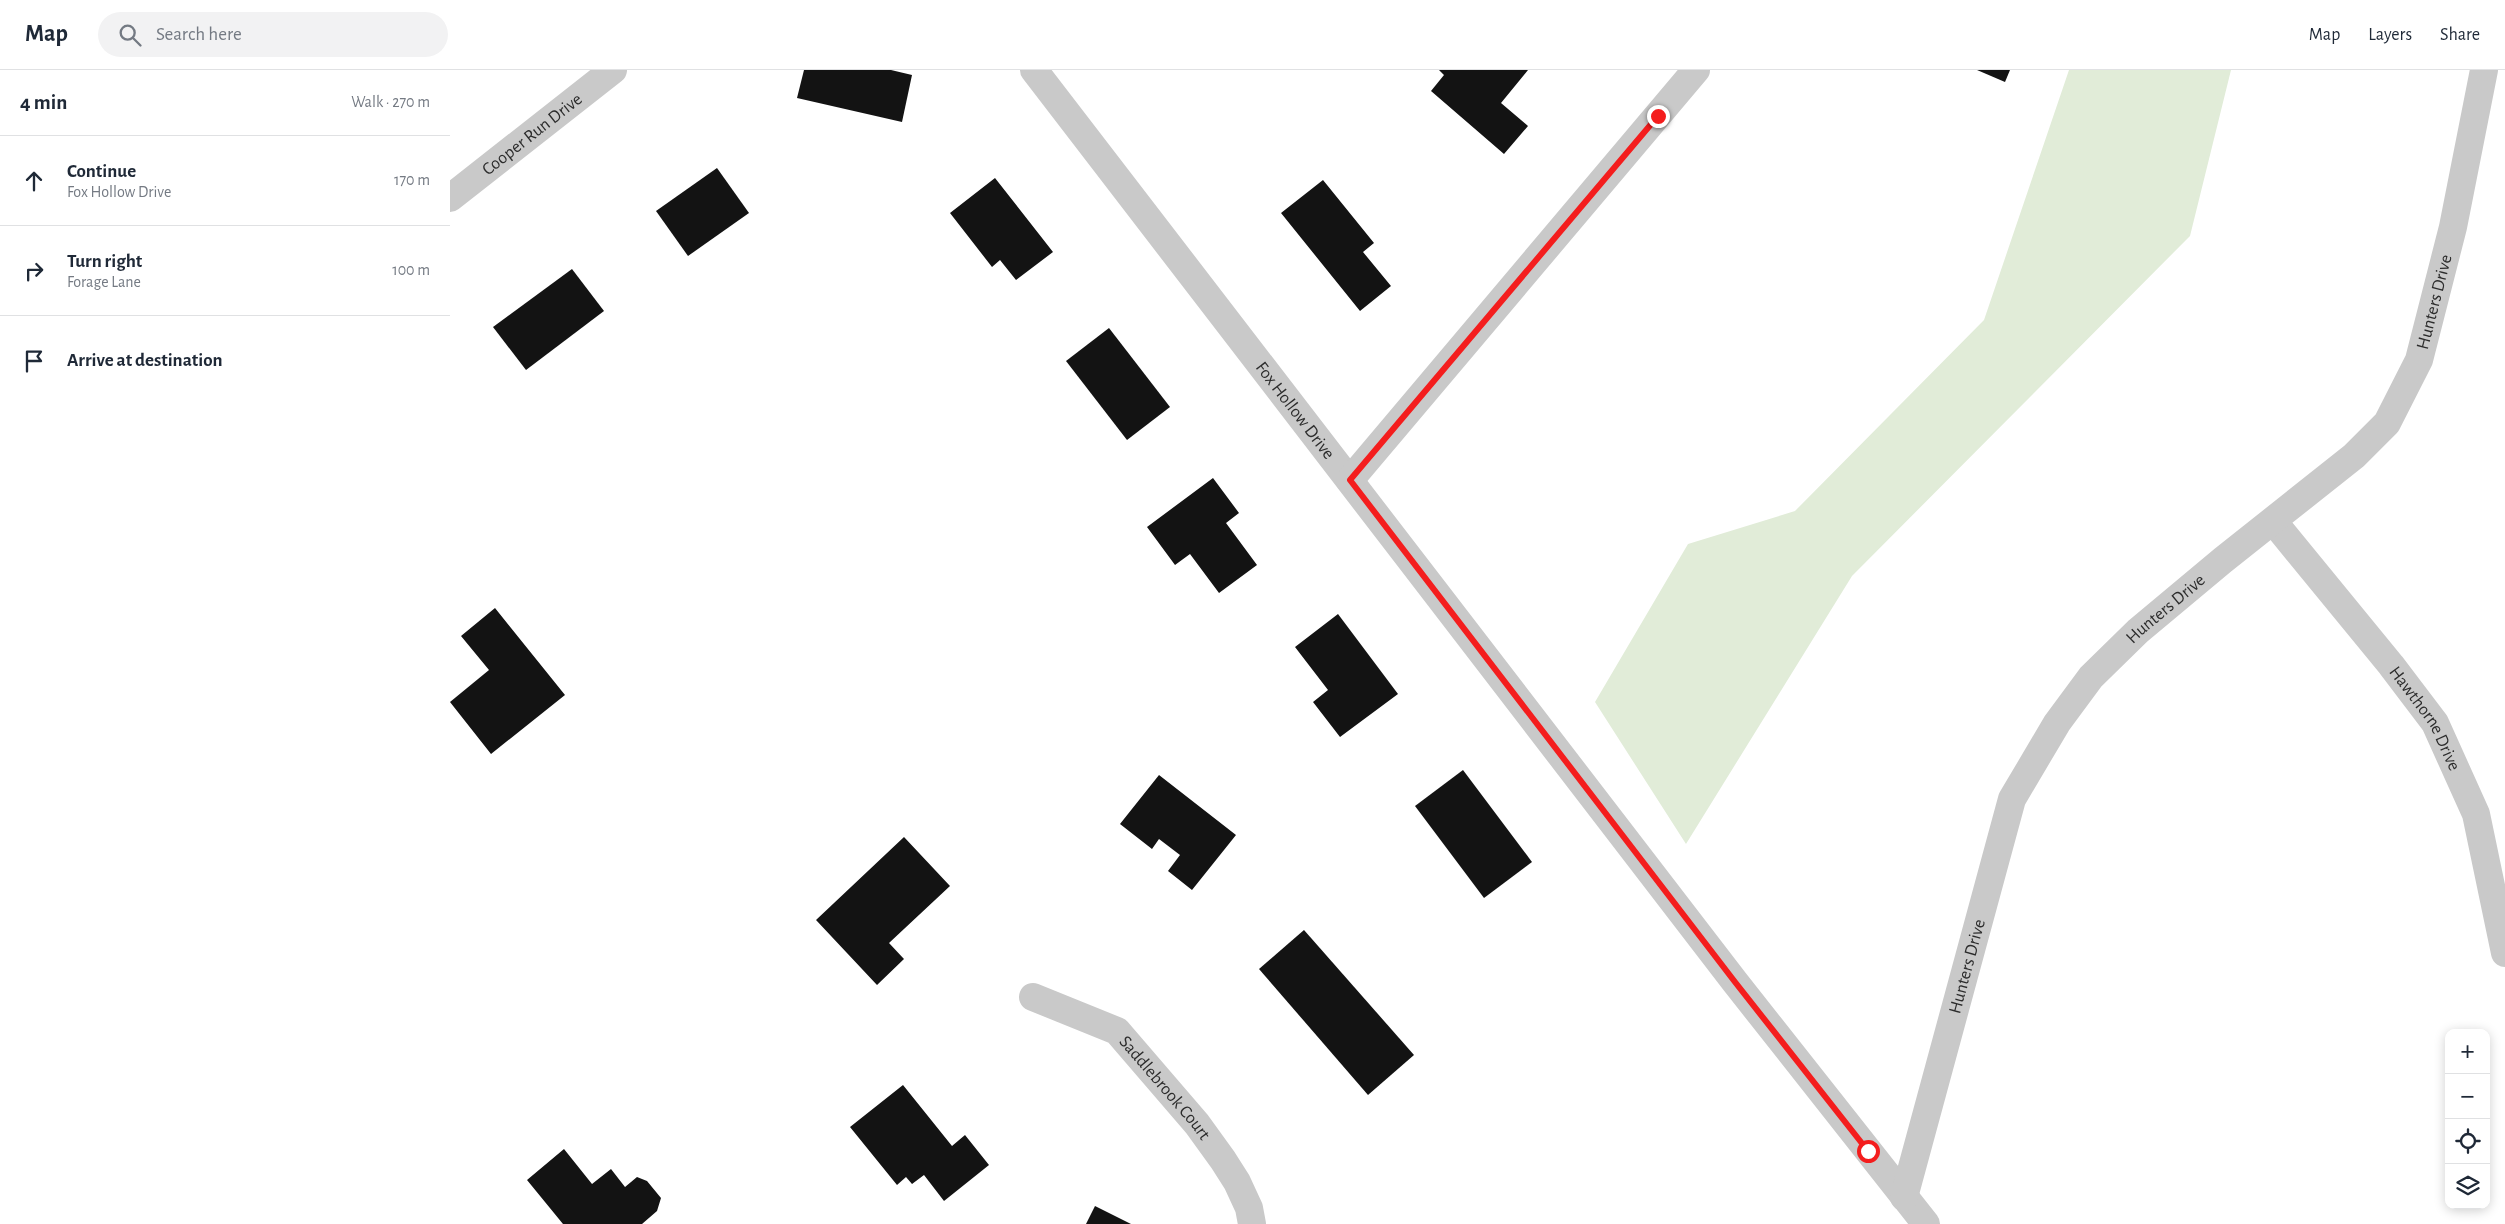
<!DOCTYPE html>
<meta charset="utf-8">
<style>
:root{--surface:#fff;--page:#f2f2f3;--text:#1f2937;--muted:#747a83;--line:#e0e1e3}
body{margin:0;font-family:"Alegreya Sans",sans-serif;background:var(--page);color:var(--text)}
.controls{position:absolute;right:15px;bottom:15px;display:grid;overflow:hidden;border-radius:10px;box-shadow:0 2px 12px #0003}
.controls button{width:45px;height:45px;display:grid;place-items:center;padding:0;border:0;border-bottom:1px solid var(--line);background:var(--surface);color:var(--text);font:25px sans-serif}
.stop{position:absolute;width:15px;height:15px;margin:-11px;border:4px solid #f41d1d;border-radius:50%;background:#fff}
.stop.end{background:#f41d1d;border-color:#fff;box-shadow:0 1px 5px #0008}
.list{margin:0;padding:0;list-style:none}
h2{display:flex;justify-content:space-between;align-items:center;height:65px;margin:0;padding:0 20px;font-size:21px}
h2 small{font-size:16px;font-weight:400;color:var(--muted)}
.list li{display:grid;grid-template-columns:32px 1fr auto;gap:15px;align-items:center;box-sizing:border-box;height:90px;padding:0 20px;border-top:1px solid var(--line)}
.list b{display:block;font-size:19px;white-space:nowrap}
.list p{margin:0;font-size:16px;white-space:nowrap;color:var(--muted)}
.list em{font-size:16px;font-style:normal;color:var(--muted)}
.icon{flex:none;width:28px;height:28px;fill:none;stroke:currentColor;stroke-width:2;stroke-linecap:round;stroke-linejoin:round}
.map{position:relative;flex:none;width:2055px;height:1154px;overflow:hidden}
header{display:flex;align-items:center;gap:30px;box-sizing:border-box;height:70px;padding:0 25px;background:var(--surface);border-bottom:1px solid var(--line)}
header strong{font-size:24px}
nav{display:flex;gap:28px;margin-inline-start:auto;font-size:18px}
.search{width:350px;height:45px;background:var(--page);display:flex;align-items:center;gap:12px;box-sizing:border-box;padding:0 18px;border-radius:28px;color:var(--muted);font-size:19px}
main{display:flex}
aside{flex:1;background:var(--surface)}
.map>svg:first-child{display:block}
.green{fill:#e1ecd8}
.building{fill:#131313}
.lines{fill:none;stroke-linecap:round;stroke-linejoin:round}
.minor{stroke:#c9c9c9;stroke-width:28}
.route{stroke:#f41d1d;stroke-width:6}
.labels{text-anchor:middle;stroke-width:5;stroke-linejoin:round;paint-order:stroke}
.street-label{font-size:18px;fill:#2c2c2c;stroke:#fff}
</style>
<header>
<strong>Map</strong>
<div class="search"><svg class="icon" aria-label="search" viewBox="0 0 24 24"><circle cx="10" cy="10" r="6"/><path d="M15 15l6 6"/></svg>Search here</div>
<nav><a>Map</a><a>Layers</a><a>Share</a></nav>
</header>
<main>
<aside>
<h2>4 min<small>Walk · 270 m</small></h2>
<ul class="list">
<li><svg class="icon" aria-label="ahead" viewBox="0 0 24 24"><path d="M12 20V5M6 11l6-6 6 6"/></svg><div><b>Continue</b><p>Fox Hollow Drive</p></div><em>170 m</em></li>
<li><svg class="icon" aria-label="right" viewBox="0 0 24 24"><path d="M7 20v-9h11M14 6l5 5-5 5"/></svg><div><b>Turn right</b><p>Forage Lane</p></div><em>100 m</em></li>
<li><svg class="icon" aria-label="arrive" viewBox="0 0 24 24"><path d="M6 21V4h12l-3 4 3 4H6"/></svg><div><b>Arrive at destination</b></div></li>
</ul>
</aside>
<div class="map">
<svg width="2055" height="1154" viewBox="0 0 2055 1154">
<rect width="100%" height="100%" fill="#fff"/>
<!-- green -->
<path class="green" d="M1619,0H1781L1740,166L1402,506L1236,774L1145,632L1238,474L1345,441L1534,250Z"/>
<!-- building -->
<g class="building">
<path d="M354,0H441L462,5L452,52L347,28Z"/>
<path d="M989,0H1078L1051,33L1078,56L1054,84L981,21L994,5Z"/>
<path d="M1527,0H1560L1555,12Z"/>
<path d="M267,98L299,143L238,186L206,141Z"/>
<path d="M545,108L603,182L566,210L550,190L542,197L500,143Z"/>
<path d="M873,110L924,173L913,182L941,216L910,241L831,143Z"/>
<path d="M122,199L154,241L76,300L43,257Z"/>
<path d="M659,258L720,337L677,370L616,291Z"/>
<path d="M763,408L789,443L776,453L807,495L769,523L740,484L725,495L697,457Z"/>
<path d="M45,538L115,625L41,684L0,632L39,600L11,566Z"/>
<path d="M888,544L948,624L890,667L863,632L878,620L845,577Z"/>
<path d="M1013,700L1082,792L1034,828L965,736Z"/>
<path d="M709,705L786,765L742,820L718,801L730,785L709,769L702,779L670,754Z"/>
<path d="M454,767L500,816L439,873L454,889L427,915L366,850Z"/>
<path d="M854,860L964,985L918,1025L809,899Z"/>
<path d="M453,1015L502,1076L515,1065L539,1095L494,1131L474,1105L462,1114L456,1107L447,1115L400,1057Z"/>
<path d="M114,1079L142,1114L161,1099L175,1117L187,1107L197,1111L211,1128L207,1141L192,1154H113L77,1110Z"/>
<path d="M645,1136L681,1154H636Z"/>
</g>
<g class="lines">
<!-- minor -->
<g class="minor">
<path id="s1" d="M584,0L1285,912L1476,1154"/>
<path id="s2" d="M0,128L163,0"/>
<path d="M900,410L1246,0"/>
<path id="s3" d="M1823,451L1941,595L1985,653L2026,744L2055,883"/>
<path id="s4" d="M583,927L667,961L747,1054L773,1090L787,1112L799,1138L802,1154"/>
<path id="s5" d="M1454,1127L1562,729L1607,653L1641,607L1688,561L1773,490L1904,386L1937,353L1969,290L2003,157L2034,0"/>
</g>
</g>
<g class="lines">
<!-- route -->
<path class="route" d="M1208,46L900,410L1285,912L1418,1081"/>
</g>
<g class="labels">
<!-- street labels -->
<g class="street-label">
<text dy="6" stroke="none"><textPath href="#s2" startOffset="104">Cooper Run Drive</textPath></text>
<text dy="6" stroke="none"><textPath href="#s5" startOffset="1079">Hunters Drive</textPath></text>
<text dy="6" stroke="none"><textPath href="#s1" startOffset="429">Fox Hollow Drive</textPath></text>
<text dy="6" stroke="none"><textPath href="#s5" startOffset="659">Hunters Drive</textPath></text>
<text dy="6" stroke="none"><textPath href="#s3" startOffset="250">Hawthorne Drive</textPath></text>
<text dy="6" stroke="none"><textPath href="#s5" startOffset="239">Hunters Drive</textPath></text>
<text dy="6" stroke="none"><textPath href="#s4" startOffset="165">Saddlebrook Court</textPath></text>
</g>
</g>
</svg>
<div class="controls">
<button>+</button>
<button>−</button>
<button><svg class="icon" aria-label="locate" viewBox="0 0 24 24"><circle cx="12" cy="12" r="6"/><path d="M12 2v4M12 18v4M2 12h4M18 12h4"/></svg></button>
<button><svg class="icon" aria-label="layers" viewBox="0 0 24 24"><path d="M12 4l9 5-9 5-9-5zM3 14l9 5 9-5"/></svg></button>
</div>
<div class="stop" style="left:1418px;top:1081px"></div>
<div class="stop end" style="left:1208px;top:46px"></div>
</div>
</main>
